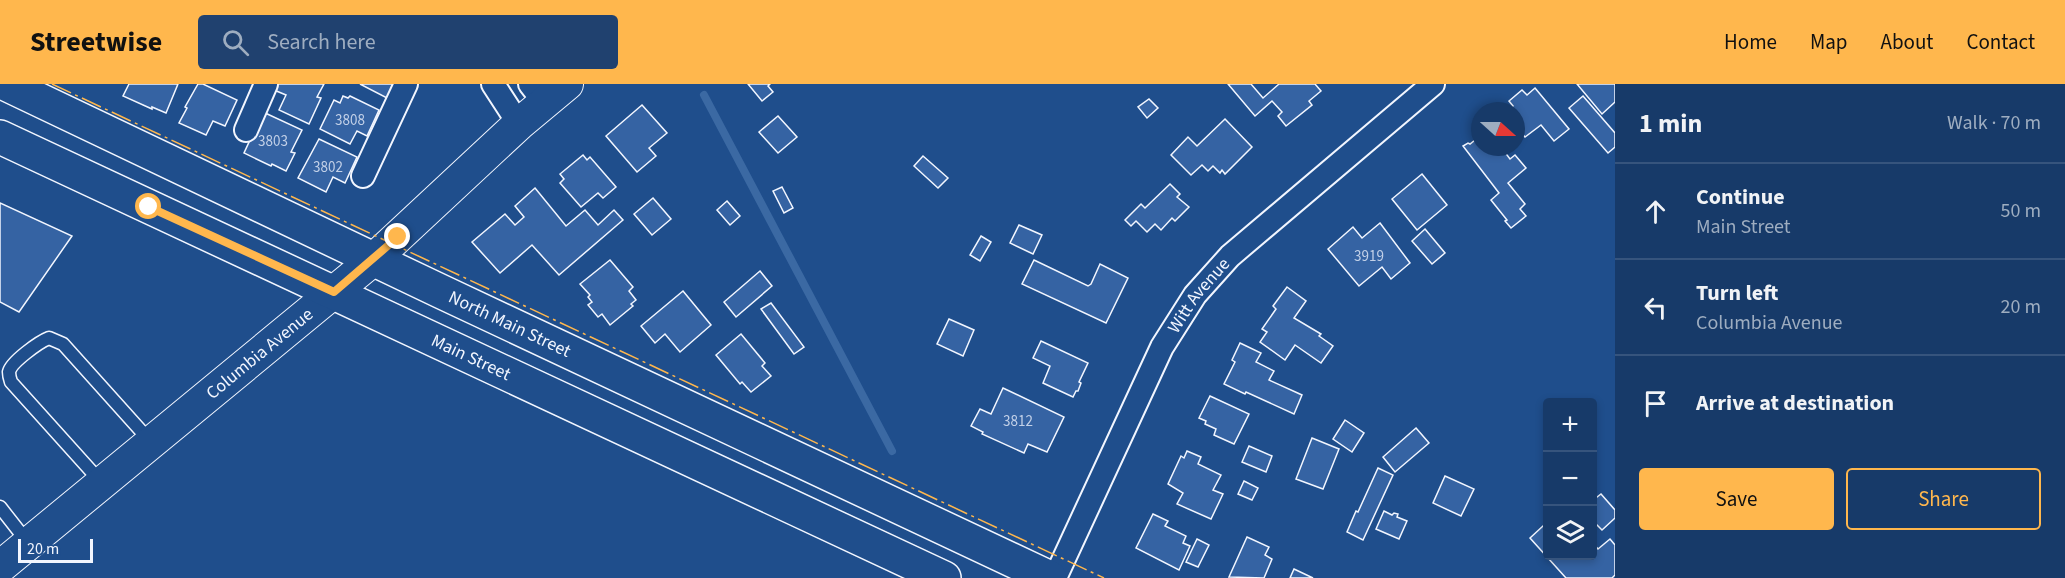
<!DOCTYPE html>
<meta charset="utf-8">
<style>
:root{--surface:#173a69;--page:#20416f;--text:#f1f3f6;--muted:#9eadc0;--line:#36547d;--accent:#ffb74d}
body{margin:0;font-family:"Source Sans 3",sans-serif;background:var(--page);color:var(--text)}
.controls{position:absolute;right:18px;bottom:18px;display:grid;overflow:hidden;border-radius:6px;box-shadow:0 3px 9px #0003}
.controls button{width:54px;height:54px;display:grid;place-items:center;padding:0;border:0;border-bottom:2px solid var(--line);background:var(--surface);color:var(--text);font:30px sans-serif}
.compass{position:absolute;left:1471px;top:18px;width:54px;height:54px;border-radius:50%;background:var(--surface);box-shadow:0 3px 9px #0003;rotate:111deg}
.scale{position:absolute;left:18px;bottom:15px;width:75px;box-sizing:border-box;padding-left:6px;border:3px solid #f2f6ff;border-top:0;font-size:16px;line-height:21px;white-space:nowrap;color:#f2f6ff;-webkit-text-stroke:4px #1f4e8c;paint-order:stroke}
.stop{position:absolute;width:18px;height:18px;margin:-14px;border:4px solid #ffb74d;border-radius:50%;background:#fff}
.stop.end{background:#ffb74d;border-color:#fff;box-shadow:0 2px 6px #0008}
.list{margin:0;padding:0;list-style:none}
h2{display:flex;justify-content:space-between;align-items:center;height:78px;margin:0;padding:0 24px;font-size:26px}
h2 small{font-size:20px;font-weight:400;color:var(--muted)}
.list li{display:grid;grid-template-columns:39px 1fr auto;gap:18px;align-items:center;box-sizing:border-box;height:96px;padding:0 24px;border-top:2px solid var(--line)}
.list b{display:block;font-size:22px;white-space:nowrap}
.list p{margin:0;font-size:20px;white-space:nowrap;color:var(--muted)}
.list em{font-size:20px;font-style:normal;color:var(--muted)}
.actions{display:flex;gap:12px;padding:18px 24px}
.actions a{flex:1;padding:14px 0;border:2px solid var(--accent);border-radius:6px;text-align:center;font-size:21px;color:var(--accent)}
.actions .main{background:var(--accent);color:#111}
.icon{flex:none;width:33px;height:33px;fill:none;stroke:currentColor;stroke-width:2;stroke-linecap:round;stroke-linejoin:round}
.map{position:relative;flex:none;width:1615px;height:494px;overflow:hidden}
header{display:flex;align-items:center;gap:36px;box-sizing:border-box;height:84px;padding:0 30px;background:var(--accent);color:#111}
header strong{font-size:28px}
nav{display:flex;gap:33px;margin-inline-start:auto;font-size:21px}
.search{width:420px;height:54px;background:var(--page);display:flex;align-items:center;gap:15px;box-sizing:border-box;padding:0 21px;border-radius:6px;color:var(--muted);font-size:22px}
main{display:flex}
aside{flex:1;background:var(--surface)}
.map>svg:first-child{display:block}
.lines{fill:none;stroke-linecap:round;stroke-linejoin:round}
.stream{stroke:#3b69a3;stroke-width:8}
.building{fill:#3563a3;stroke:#f2f6ff;stroke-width:1.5}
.lane-casing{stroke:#f2f6ff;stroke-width:15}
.street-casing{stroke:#f2f6ff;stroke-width:26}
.secondary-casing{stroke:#f2f6ff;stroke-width:34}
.primary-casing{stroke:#f2f6ff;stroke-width:36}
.lane{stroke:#1f4e8c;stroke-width:12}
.street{stroke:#1f4e8c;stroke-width:22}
.secondary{stroke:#1f4e8c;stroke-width:32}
.primary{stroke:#1f4e8c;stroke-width:33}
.power{stroke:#ffb74d;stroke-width:1.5;stroke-dasharray:21 4.5 3 4.5;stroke-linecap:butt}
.route{stroke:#ffb74d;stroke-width:8}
.labels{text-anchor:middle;stroke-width:4.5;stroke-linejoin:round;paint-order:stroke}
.number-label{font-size:15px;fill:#c3d1e8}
.street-label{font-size:18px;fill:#f2f6ff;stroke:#1f4e8c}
</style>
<header>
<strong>Streetwise</strong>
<div class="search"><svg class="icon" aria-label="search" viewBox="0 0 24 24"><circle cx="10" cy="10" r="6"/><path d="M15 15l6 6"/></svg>Search here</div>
<nav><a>Home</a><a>Map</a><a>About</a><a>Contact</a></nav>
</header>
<main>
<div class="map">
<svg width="1615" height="494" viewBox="0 0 1615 494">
<rect width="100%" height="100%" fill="#1f4e8c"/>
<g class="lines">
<!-- stream -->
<path class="stream" d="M704,11L892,367"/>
</g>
<!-- building -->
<g class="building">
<path d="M129,0H178L166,29L152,23V25L123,12Z"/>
<path d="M198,0H203L237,16L225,42L213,37L206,51L179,39L187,24L185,23Z"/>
<path d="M276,0H324L317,13L321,14L309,40L279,26L286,11L274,6Z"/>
<path d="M360,0H394L387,14Z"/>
<path d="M748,0H770L768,2L773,8L762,17Z"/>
<path d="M1228,0H1251L1263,14L1279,0H1315L1321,7L1309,17L1312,21L1286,42L1278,32L1282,28L1272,17L1255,32Z"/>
<path d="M1577,0H1615V18L1602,30Z"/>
<path d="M1535,4L1569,45L1554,57L1541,41L1525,53L1516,43V27H1507L1513,22L1509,17L1522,6L1527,11Z"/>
<path d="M343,12L348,14L350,12L379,26L367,52L357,47L350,60L320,45L334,16L340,19Z"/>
<path d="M1583,12L1615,49V63L1608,69L1569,24Z"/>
<path d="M1149,15L1158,24L1147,34L1138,23Z"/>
<path d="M642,21L667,49L649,64L656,72L637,88L606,52Z"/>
<path d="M263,28L302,46L291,68L295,69L286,87L272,80L271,82L244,69Z"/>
<path d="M778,32L797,53L778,69L759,48Z"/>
<path d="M1225,35L1252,63L1225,90L1222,86L1220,89L1213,82L1208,87L1202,81L1191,91L1171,71L1188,53L1197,62Z"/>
<path d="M1480,52V63H1501L1510,75L1515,71L1526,84L1508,99L1525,120L1520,125L1526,132L1511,144L1505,137L1507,136L1491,116L1499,109L1463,62L1468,59L1470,60Z"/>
<path d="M319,55L357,73L345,99L333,93L326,108L298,94Z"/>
<path d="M583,71L587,76L590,73L616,103L603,114L598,109L581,123L560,99L564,95L560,90Z"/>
<path d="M923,72L948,94L938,104L914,82Z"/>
<path d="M1422,90L1447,121L1417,146L1392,115Z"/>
<path d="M1170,100L1180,110L1177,113L1189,123L1175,137L1172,134L1161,146L1155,140L1147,148L1136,137L1131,142L1125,136L1141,120L1145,124Z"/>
<path d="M782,103L793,124L784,129L773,107Z"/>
<path d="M535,104L566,142L585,126L598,141L614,126L623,136L559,191L532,161L500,189L472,158L505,130L515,141L524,133L515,122Z"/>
<path d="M653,114L671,135L652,151L634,130Z"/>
<path d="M727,117L740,132L730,141L717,126Z"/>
<path d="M0,119L72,152L19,228L0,218Z"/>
<path d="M1380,139L1410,179L1391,195L1382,183L1359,202L1328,165L1353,143L1362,154Z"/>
<path d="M1019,141L1042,151L1033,170L1010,159Z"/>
<path d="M1425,145L1445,169L1432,180L1412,157Z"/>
<path d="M981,152L991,158L980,177L970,171Z"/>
<path d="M610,176L633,203L629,207L636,216L631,220L633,222L610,241L602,230L598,233L588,221L592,218L588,213L590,211L580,200Z"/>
<path d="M1034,176L1088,202L1091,200L1100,180L1128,194L1106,239L1022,200Z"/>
<path d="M760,187L772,202L736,233L724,218Z"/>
<path d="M1287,203L1306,217L1294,234L1321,250L1319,252L1333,262L1321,279L1295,261L1285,276L1260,258L1267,248L1262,245L1276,225L1273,222Z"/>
<path d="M683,207L711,241L680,268L665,250L655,259L641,242Z"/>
<path d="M771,219L804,263L794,270L761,225Z"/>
<path d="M949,235L974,246L963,272L937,260Z"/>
<path d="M741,250L765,279L762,282L771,292L751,308L742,298L740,300L716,271Z"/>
<path d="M1041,257L1088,279L1079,298L1081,299L1078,307H1076L1073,313L1043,299L1050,282L1033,274Z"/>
<path d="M1240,259L1261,269L1256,278L1274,287L1269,296L1302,311L1294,330L1246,308L1245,310L1224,300L1235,278L1232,276Z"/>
<path d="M1003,304L1064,333L1047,368L1028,360L1024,369L982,350L983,348L971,342L980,325L991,330Z"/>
<path d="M1210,312L1249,330L1234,360L1214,351L1216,345L1205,340L1206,337L1199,334Z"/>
<path d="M1345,336L1364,349L1352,368L1333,355Z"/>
<path d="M1416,344L1429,359L1395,388L1383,373Z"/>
<path d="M1312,354L1339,365L1323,405L1296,395Z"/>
<path d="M1249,362L1272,372L1266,388L1242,378Z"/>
<path d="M1187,367L1201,373L1198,380L1221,391L1213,406L1223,410L1211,435L1177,420L1183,409L1168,400L1181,372L1184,374Z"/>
<path d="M1378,384L1393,391L1363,456L1347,448L1356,427L1358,428Z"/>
<path d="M1445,392L1474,405L1461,432L1433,419Z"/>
<path d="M1244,397L1258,404L1252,416L1238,410Z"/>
<path d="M1601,410L1615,426V434L1602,446L1592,436V417Z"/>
<path d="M1384,427L1392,431L1394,429L1398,430L1397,433L1407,437L1399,455L1376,445Z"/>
<path d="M1153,430L1168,437L1165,442L1186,452L1183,459L1190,462L1179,486L1136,464Z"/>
<path d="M1543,442L1548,447V472H1592V458L1598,465L1610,455L1615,461V491L1612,494H1566L1530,454Z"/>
<path d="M1247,453L1269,463L1265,471L1272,475L1264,494L1229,493Z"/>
<path d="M1197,455L1209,461L1198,483L1186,478Z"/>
<path d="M1294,485L1313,494H1290Z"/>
</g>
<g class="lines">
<defs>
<g id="lane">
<path d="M101,398L11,298C10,295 9,291 9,288C11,278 39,258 49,254L63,260L151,358"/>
<path d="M0,423L29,460"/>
</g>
<g id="street">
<path d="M493,0L519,40"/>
<path d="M530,0L544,18"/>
<path d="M246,46L266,0"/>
<path d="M363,92L406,0"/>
<path id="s1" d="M1055,494L1162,263L1195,211L1230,172L1433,0"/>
</g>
<g id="secondary">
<path id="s2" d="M0,483L374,175L519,40L567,0"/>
</g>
<g id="primary">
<path id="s3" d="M6,0L440,207L1050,494"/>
<path id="s4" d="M0,53L944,494"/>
</g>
</defs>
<!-- lane casing -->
<use href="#lane" class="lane-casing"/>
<!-- street casing -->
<use href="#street" class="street-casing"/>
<!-- secondary casing -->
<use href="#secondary" class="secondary-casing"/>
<!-- primary casing -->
<use href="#primary" class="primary-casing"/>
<!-- lane -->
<use href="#lane" class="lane"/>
<!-- street -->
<use href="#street" class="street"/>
<!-- secondary -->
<use href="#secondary" class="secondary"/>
<!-- primary -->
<use href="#primary" class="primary"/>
<!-- power -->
<path class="power" d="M52,0L1104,494"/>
</g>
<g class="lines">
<!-- route -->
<path class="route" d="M149,123L334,208L398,153"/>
</g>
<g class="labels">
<!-- number labels -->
<g class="number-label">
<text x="350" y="41">3808</text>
<text x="273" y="62">3803</text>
<text x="328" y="88">3802</text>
<text x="1369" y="177">3919</text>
<text x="1018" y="342">3812</text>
</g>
<!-- street labels -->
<g class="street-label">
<text dy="6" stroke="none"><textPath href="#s1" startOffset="318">Witt Avenue</textPath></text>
<text dy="6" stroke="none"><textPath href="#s3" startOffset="558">North Main Street</textPath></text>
<text dy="6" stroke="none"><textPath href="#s2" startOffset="336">Columbia Avenue</textPath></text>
<text dy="6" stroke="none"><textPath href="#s4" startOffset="520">Main Street</textPath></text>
</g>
</g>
</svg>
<div class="controls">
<button>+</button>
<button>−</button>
<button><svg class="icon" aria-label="layers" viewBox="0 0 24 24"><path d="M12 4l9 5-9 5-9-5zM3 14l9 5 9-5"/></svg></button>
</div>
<svg class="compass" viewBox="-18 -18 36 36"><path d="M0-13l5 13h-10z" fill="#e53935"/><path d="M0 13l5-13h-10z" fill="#9eadc0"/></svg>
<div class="scale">20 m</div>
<div class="stop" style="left:149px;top:123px"></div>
<div class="stop end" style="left:398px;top:153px"></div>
</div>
<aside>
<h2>1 min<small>Walk · 70 m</small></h2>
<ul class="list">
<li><svg class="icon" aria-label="ahead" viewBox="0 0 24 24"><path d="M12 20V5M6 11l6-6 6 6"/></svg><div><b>Continue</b><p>Main Street</p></div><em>50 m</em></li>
<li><svg class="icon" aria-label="left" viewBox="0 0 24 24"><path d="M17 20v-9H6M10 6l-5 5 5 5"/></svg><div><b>Turn left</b><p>Columbia Avenue</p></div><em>20 m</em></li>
<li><svg class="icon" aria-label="arrive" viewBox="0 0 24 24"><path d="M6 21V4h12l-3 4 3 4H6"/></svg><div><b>Arrive at destination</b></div></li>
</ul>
<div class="actions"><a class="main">Save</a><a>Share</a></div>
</aside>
</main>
